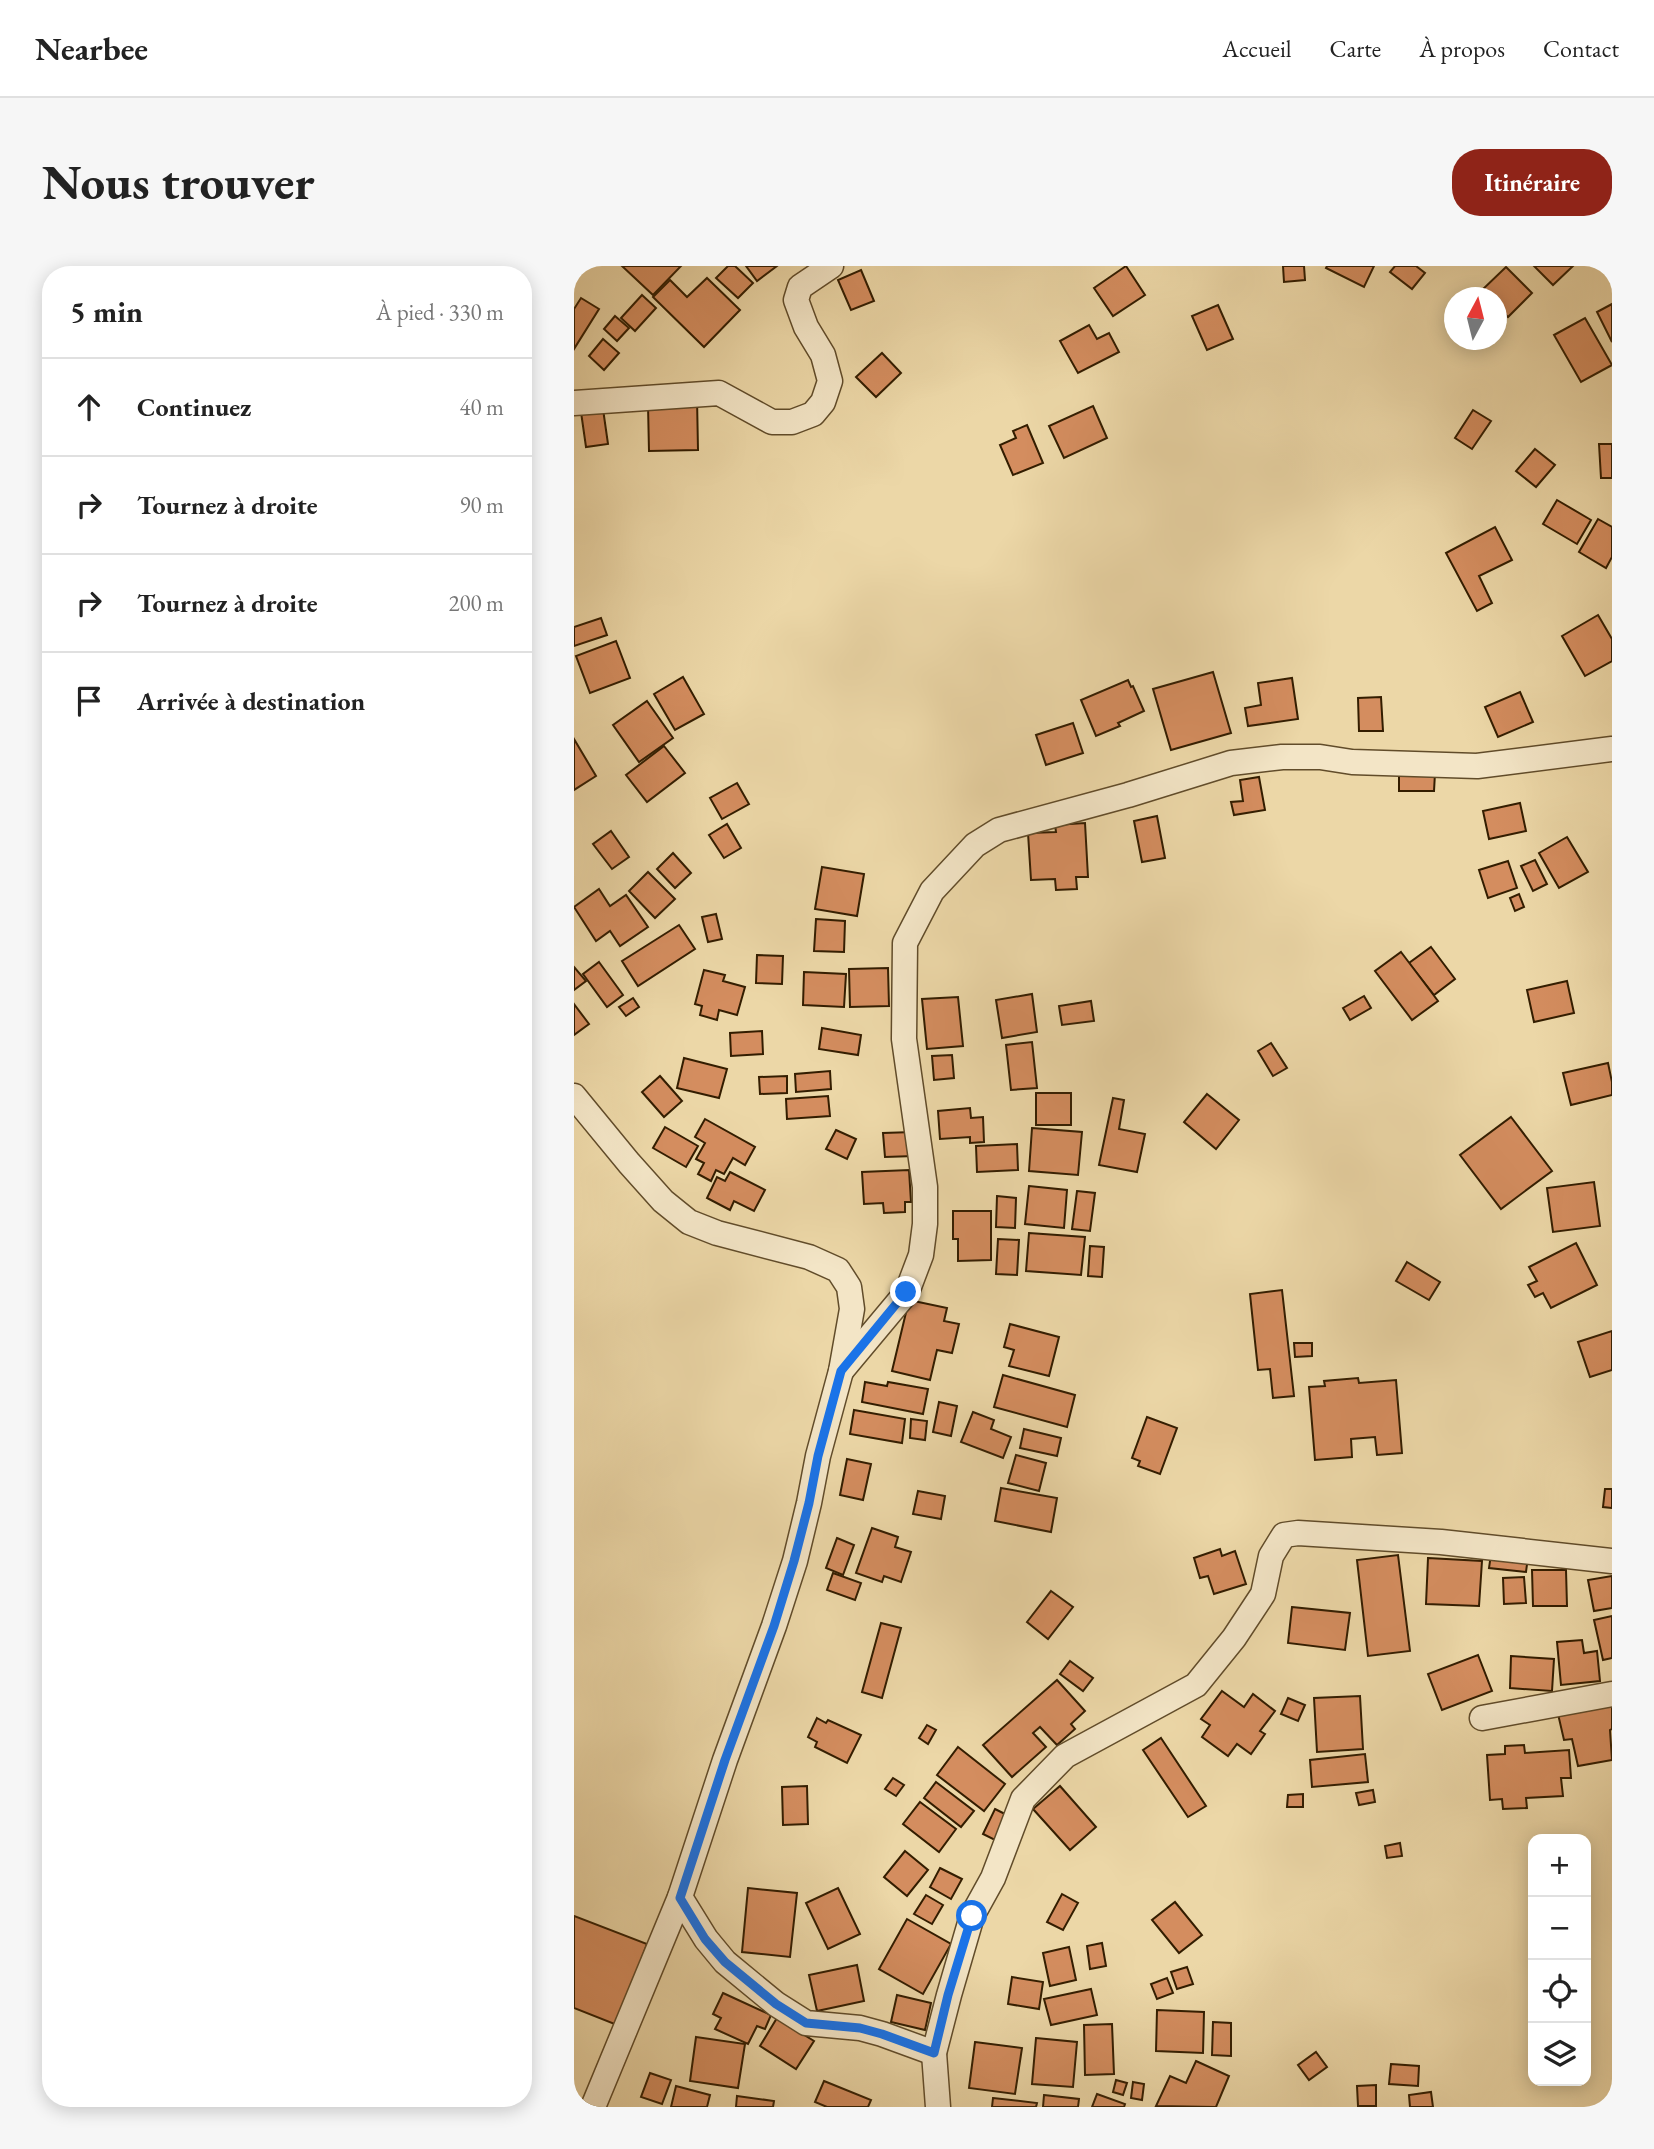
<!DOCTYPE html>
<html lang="fr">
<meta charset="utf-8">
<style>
:root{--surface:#fff;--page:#f6f6f6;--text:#222;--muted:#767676;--line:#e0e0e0;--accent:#8f2418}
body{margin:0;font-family:"EB Garamond",serif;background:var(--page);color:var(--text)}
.controls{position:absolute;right:21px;bottom:21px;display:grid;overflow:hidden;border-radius:14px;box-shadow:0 4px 18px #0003}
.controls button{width:63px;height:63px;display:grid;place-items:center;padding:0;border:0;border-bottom:2px solid var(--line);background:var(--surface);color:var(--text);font:35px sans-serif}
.compass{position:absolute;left:870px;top:21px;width:63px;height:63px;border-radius:50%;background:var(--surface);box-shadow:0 4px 18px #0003;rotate:7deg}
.stop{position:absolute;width:21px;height:21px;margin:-16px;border:5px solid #1a73e8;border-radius:50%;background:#fff}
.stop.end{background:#1a73e8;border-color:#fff;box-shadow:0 2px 7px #0008}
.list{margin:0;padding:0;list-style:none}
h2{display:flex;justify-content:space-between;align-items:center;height:91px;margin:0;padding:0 28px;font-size:30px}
h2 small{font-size:23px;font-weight:400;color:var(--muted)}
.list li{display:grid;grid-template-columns:46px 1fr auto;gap:21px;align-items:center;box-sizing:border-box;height:98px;padding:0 28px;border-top:2px solid var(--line)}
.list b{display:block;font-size:26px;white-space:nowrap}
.list em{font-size:23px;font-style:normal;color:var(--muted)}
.icon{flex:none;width:38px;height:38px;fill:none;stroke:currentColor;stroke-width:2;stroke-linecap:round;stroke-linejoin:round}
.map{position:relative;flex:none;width:1038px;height:1841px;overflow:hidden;border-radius:28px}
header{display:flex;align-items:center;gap:42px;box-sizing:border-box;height:98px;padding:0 35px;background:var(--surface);border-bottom:2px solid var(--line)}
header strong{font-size:33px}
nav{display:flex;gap:38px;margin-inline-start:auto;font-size:24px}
.intro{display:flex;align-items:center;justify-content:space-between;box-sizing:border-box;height:168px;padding:0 42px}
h1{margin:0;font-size:49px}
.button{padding:18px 32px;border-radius:28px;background:var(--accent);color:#fff;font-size:24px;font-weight:700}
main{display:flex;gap:42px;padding:0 42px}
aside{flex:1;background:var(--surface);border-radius:28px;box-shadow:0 4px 18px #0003}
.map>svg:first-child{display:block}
.building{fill:#d48d5f;stroke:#331d00;stroke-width:2}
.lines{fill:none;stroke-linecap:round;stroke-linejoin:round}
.street-casing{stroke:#614c2a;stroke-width:27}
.street{stroke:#f3e5c6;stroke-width:24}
.route{stroke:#1a73e8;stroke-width:9}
</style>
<header>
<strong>Nearbee</strong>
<nav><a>Accueil</a><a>Carte</a><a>À propos</a><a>Contact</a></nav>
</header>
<div class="intro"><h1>Nous trouver</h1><a class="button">Itinéraire</a></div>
<main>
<aside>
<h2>5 min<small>À pied · 330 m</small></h2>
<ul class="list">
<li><svg class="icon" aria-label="ahead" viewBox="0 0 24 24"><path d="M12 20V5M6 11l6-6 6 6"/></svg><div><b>Continuez</b></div><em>40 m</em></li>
<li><svg class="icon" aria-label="right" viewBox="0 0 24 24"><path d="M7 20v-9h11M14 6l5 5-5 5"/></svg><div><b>Tournez à droite</b></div><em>90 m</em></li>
<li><svg class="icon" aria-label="right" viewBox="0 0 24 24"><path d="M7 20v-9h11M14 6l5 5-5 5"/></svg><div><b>Tournez à droite</b></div><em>200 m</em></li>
<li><svg class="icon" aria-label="arrive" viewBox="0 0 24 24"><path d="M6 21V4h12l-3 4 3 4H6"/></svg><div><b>Arrivée à destination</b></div></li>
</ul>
</aside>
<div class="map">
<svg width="1038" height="1841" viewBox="0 0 1038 1841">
<rect width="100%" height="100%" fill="#ecd7a7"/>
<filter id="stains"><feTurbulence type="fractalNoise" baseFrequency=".00286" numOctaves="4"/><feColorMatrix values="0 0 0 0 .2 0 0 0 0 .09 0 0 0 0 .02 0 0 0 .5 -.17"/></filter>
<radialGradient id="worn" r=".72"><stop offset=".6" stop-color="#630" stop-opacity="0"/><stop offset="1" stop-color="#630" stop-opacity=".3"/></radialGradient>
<!-- building -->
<g class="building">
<path d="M48,0H107L79,29Z"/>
<path d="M154,0H161L179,17L164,32L142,12Z"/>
<path d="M172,0H203L183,15Z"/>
<path d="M552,0L571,29L539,50L520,22Z"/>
<path d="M709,0H730L731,14L710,16Z"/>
<path d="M753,0H800L790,21L752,2Z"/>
<path d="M821,0H842L851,7L838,23L816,6Z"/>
<path d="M960,0H999L979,19Z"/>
<path d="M932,1L958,27L934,51L922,40V32H914L907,25Z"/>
<path d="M287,4L300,35L277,44L264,14Z"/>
<path d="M133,12L166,44L130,81L79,31L96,14L113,31Z"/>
<path d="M68,29L82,42L61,65L47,52Z"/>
<path d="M7,32L25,43L0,83V43Z"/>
<path d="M1038,38V76L1023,46Z"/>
<path d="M644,39L659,73L633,84L618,50Z"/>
<path d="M41,50L55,62L43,75L30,63Z"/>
<path d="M1011,52L1038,99L1007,116L980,69Z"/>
<path d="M515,59L523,73L535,67L545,86L504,107L486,75Z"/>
<path d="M29,73L45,87L30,104L15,90Z"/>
<path d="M308,87L327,107L302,131L282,111Z"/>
<path d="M123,132L124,184L75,185L74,139Z"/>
<path d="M519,140L533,172L490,192L475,160Z"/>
<path d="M29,143L34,178L12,181L7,146Z"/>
<path d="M899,144L917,155L898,183L881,172Z"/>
<path d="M453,159L469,197L439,209L426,179L442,172L439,165Z"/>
<path d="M1025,178H1038V212H1027Z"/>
<path d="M961,183L981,199L962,221L942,205Z"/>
<path d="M983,234L1017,254L1003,278L969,258Z"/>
<path d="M1024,253L1038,261V291L1032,302L1005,286Z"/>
<path d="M921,261L938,294L905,310L918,337L903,345L872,287Z"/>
<path d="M1024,349L1038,373V395L1011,410L988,370Z"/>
<path d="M27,352L33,369L0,380V361Z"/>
<path d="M42,375L56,412L16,427L2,390Z"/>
<path d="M639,406L657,467L597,484L579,423Z"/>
<path d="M109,411L130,448L101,464L80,428Z"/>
<path d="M718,412L724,453L674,460L671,442L687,439L684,417Z"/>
<path d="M554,414L557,421L559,420L570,445L544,457L546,460L522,470L507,434Z"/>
<path d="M946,426L959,456L924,471L911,441Z"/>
<path d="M807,431L809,465H785L784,432Z"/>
<path d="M73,435L99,472L65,496L39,459Z"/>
<path d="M499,457L509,487L472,499L462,469Z"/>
<path d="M0,473L22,510L0,524Z"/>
<path d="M90,480L111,507L73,536L52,509Z"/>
<path d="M825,506L861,507L860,525H825Z"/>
<path d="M685,511L691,544L660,549L657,536L669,535L666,514Z"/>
<path d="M163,517L175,538L148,553L136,532Z"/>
<path d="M946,537L952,565L915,573L909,545Z"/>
<path d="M583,550L591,592L568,596L560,555Z"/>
<path d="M511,557L514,611H502L503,623L482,624L481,613L457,614L454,567L482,566L481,559Z"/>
<path d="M153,558L167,582L150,592L135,569Z"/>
<path d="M37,565L55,591L38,603L19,578Z"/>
<path d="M993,571L1014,606L985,622L965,587Z"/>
<path d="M99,587L117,607L101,622L83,603Z"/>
<path d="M961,594L973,618L959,625L947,600Z"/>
<path d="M934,595L943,622L914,632L905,604Z"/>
<path d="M248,601L290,608L283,650L241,643Z"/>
<path d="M74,606L101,633L81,652L55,625Z"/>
<path d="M25,623L36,640L52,629L74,661L46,680L36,665L22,675L0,641Z"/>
<path d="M945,628L950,641L941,645L936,632Z"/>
<path d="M142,648L148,673L134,676L128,651Z"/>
<path d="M242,653L271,655L270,686L240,685Z"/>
<path d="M105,659L121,683L64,720L48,695Z"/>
<path d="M857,681L881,713L860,729L835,697Z"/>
<path d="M827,686L864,735L838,754L801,705Z"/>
<path d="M183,689L209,690L208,718L182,717Z"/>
<path d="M25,696L49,729L33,741L9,708Z"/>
<path d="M0,701L12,715L0,724Z"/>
<path d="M314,702L315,740L276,741L275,703Z"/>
<path d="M130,704L151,709L149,715L171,721L163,749L145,744L143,754L126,749L128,740L121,738Z"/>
<path d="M230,706L272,708L270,741L229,739Z"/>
<path d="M993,715L1000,747L960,756L953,724Z"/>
<path d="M458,728L463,766L428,772L422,734Z"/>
<path d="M790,730L797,742L776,754L769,742Z"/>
<path d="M384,731L389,780L353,783L348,733Z"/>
<path d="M59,732L65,741L52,750L45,741Z"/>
<path d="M517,735L520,755L488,759L485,740Z"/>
<path d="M0,738L15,758L0,769Z"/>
<path d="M248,762L287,769L284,789L245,783Z"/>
<path d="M188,765L189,788L157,790L156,767Z"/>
<path d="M458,776L463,822L437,824L432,779Z"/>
<path d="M697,777L713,802L699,810L684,785Z"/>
<path d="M378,789L380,812L360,814L358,790Z"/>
<path d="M110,792L153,803L145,832L103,822Z"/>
<path d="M1034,797L1038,816V829L997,839L989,807Z"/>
<path d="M256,805L257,823L222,826L221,808Z"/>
<path d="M86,810L108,835L90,851L68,826Z"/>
<path d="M213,810V827L186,828L185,811Z"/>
<rect x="462" y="827" width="35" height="32"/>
<path d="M633,828L665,854L642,883L610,856Z"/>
<path d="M254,830L256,850L213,853L212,833Z"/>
<path d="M539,832L550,834L545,863L571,868L563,906L525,899Z"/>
<path d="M396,842L397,852L409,851L410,876L396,877V871L366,873L364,845Z"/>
<path d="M937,851L978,905L927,943L886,889Z"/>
<path d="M131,853L181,881L171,899L159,892L150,908L142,904L137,915L124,908L130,897L122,893L131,877L121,871Z"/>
<path d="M91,861L124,880L112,901L79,882Z"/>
<path d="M458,862L508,866L504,909L455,905Z"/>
<path d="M262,864L282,873L273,893L252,883Z"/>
<path d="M339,866L340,890L311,891L309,867Z"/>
<path d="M443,878L444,904L403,906L402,880Z"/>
<path d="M335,904L337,936H331V946L310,947L309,937L290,938L288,906Z"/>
<path d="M156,906L191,924L180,945L160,935L156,944L133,932L143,911L151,915Z"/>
<path d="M1020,916L1026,960L979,966L973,922Z"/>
<path d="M455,920L493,924L490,962L451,958Z"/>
<path d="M503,925L521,927L516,965L498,963Z"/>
<path d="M423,930L442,932L441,962L422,961Z"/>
<path d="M379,945H417V994L384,995V973H379Z"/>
<path d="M455,967L511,971L507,1009L452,1005Z"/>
<path d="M424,973L445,974L443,1009L422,1008Z"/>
<path d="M1002,977L1023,1019L977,1042L969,1027L961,1031L954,1019L963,1015L955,1001Z"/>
<path d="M516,980L530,981L528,1011L514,1010Z"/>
<path d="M833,996L866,1016L855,1034L822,1015Z"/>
<path d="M708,1024L720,1130L699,1132L696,1103L684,1104L676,1028Z"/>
<path d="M335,1034L373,1042L370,1055L385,1058L378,1087L363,1084L356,1114L318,1105Z"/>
<path d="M436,1058L485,1071L475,1110L435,1100L440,1084L430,1081Z"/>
<path d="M1038,1065V1104L1016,1111L1004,1076Z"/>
<path d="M720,1077H738V1090L721,1091Z"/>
<path d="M429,1109L501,1129L493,1161L420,1141Z"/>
<path d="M784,1112L785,1117L822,1114L828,1187L803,1189L801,1171L777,1173L778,1191L741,1194L735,1121L751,1120L750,1115Z"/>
<path d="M291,1116L313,1120L314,1116L354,1123L349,1148L288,1136Z"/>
<path d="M365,1136L383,1140L377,1170L359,1166Z"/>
<path d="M280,1144L331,1153L328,1177L276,1168Z"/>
<path d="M399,1146L420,1154L417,1163L437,1171L429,1192L387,1176Z"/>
<path d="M573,1151L603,1162L586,1208L564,1200L566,1195L558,1192Z"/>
<path d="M337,1153L353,1155L351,1174L336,1172Z"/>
<path d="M450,1163L487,1172L483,1190L446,1182Z"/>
<path d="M442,1189L472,1197L465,1225L434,1217Z"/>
<path d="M273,1193L297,1198L289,1234L266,1229Z"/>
<path d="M427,1222L483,1232L477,1266L421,1255Z"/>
<path d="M1031,1223H1038V1242L1029,1241Z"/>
<path d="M344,1225L371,1230L367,1253L339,1248Z"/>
<path d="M298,1262L324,1271L321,1281L337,1286L327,1316L310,1310L308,1316L282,1307Z"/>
<path d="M263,1272L280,1279L269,1309L252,1302Z"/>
<path d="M646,1283L648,1290L661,1285L672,1318L640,1328L634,1310L626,1312L620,1292Z"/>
<path d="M917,1288L954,1291L952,1306L915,1302Z"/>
<path d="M824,1289L836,1385L794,1390L783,1294Z"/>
<path d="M854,1292L908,1295L905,1340L852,1338Z"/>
<path d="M958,1304H992L993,1340H959Z"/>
<path d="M259,1307L287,1317L281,1334L253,1324Z"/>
<path d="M1038,1310V1342L1020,1345L1014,1314Z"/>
<path d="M950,1311L952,1337L930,1338L929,1312Z"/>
<path d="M477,1325L499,1341L474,1373L453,1356Z"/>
<path d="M718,1341L776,1347L771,1384L714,1377Z"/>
<path d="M1038,1350V1392L1029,1394L1020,1354Z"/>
<path d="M307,1357L327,1362L308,1432L288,1426Z"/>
<path d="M1008,1374L1010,1387L1023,1385L1026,1415L987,1419L983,1376Z"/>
<path d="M904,1389L918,1425L868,1444L854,1408Z"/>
<path d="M937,1390L980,1393L978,1425L936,1422Z"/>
<path d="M496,1395L519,1412L509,1425L486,1408Z"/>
<path d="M483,1414L511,1445L497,1458L501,1463L483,1479L466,1461L459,1467L472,1481L438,1511L409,1479Z"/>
<path d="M648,1425L670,1441L679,1428L701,1445L686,1465L691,1468L677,1488L663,1478L654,1490L628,1471L636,1459L627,1453Z"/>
<path d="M786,1430L789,1483L743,1486L740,1432Z"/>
<path d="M714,1432L731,1439L724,1455L707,1448Z"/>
<path d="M1038,1433V1463L1036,1464L1038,1494L1004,1500L998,1473L990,1474L984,1448Z"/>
<path d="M243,1452L252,1457L254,1454L287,1469L273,1497L241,1481L243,1476L234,1471Z"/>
<path d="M353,1459L362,1464L354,1478L345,1472Z"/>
<path d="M587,1472L632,1540L614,1551L569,1484Z"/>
<path d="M950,1479L951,1487L995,1484L997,1512H987L989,1530L952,1532L953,1542L929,1543L928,1533L916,1534L913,1489L931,1488V1480Z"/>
<path d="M384,1481L431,1518L410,1545L363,1509Z"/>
<path d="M791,1488L794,1516L738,1521L736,1494Z"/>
<path d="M319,1512L330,1519L322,1530L311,1523Z"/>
<path d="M362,1516L400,1545L387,1561L350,1532Z"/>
<path d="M233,1520L234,1558L209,1559L208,1521Z"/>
<path d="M486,1520L522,1561L496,1584L459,1543Z"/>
<path d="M799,1524L801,1536L785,1539L782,1527Z"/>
<path d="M729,1528V1541H713L714,1529Z"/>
<path d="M346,1536L382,1563L365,1586L329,1558Z"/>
<path d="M421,1543L435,1550L423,1575L409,1568Z"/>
<path d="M826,1577L828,1590L813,1592L811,1580Z"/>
<path d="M331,1585L354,1604L333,1630L310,1611Z"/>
<path d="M366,1602L388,1613L377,1633L356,1621Z"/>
<path d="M174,1622L223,1627L216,1691L168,1686Z"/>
<path d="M264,1622L286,1668L254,1683L232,1637Z"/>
<path d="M488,1628L504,1637L489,1664L473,1656Z"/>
<path d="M352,1629L369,1639L358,1658L340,1648Z"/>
<path d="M601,1636L628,1669L605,1687L578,1654Z"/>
<path d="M0,1650L73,1678L43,1759L0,1742Z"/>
<path d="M333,1653L377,1678L349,1728L305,1703Z"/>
<path d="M528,1677L532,1700L516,1703L513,1680Z"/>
<path d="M495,1681L502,1714L476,1720L469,1687Z"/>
<path d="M283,1699L290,1735L243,1745L235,1709Z"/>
<path d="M613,1701L619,1718L603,1723L597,1706Z"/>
<path d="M438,1711L469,1716L465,1743L434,1738Z"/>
<path d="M593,1712L599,1727L583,1733L577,1718Z"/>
<path d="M517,1723L523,1749L477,1759L470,1733Z"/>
<path d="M149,1727L197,1749L191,1763L183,1760L174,1778L141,1763L147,1752L139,1748Z"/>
<path d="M323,1729L357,1737L351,1764L317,1756Z"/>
<path d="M583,1744L630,1746L629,1787L582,1785Z"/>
<path d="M203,1752L240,1775L222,1803L186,1780Z"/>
<path d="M639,1756L657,1757V1790L638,1789Z"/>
<path d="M538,1758L540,1808L511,1809L510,1759Z"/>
<path d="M122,1771L171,1778L164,1822L116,1815Z"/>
<path d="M462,1772L503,1776L499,1821L458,1818Z"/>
<path d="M401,1776L448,1782L441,1828L395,1822Z"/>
<path d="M742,1786L753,1801L735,1814L724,1799Z"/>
<path d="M622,1795L655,1810L642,1841L582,1840L596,1810L612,1817Z"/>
<path d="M817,1798L845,1800L844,1820L815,1818Z"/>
<path d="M76,1807L97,1814L88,1838L67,1831Z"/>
<path d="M542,1814L553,1817L549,1829L539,1826Z"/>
<path d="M250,1815L297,1834L294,1841H253L241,1836Z"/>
<path d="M559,1816L570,1818L568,1834L557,1832Z"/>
<path d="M802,1819V1840H784L783,1820Z"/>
<path d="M102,1820L136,1829L133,1841H97Z"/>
<path d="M857,1826L859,1841H836L835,1829Z"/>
<path d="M523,1828L551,1838L550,1841H518Z"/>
<path d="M470,1829L505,1833L504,1841H469Z"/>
<path d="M163,1830L200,1835L199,1841H162Z"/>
<path d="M419,1832L463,1837L462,1841H418Z"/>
</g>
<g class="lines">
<defs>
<g id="street">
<path d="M0,137L145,127L198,156H218L239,148L249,136L256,115L249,89L232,61L222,34L226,21L257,0"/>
<path d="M0,830L55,897L89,935L115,956L143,967L235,991L264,1004L275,1021L278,1043L267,1105L244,1190L235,1237L221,1295L200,1360L151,1494L106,1631L19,1841"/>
<path d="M267,1105L333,1026L347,989L351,958V921L330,773L331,677L358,625L401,579L425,564L554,529L657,497L708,491H746L778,496L903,500L1038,483"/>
<path d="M908,1452L1038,1428"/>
<path d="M106,1631L132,1673L151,1696L202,1738L232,1757L286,1762L308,1768L360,1787"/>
<path d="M364,1841L360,1787L375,1729L398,1650L419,1612L449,1533L491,1490L622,1419L660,1372L689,1328L697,1290L710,1269L724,1267L867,1276L1038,1295"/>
</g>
</defs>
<!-- street casing -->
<use href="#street" class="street-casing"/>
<!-- street -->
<use href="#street" class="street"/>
</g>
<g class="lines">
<!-- route -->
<path class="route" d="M332,1026L267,1105L244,1190L235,1237L220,1295L200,1360L151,1494L106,1632L131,1673L151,1696L202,1738L232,1757L286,1762L308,1768L360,1787L374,1729L398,1650"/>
</g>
<rect width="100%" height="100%" filter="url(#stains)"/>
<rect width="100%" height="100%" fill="url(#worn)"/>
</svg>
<div class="controls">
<button>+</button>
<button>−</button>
<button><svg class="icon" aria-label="locate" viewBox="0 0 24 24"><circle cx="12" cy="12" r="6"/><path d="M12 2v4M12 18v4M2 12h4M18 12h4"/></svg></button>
<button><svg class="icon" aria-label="layers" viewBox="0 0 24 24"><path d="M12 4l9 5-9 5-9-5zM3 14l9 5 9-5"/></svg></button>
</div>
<svg class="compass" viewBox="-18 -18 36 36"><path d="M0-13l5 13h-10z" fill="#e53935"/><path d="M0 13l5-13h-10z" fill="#767676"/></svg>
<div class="stop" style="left:398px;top:1650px"></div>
<div class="stop end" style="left:332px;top:1026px"></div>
</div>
</main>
